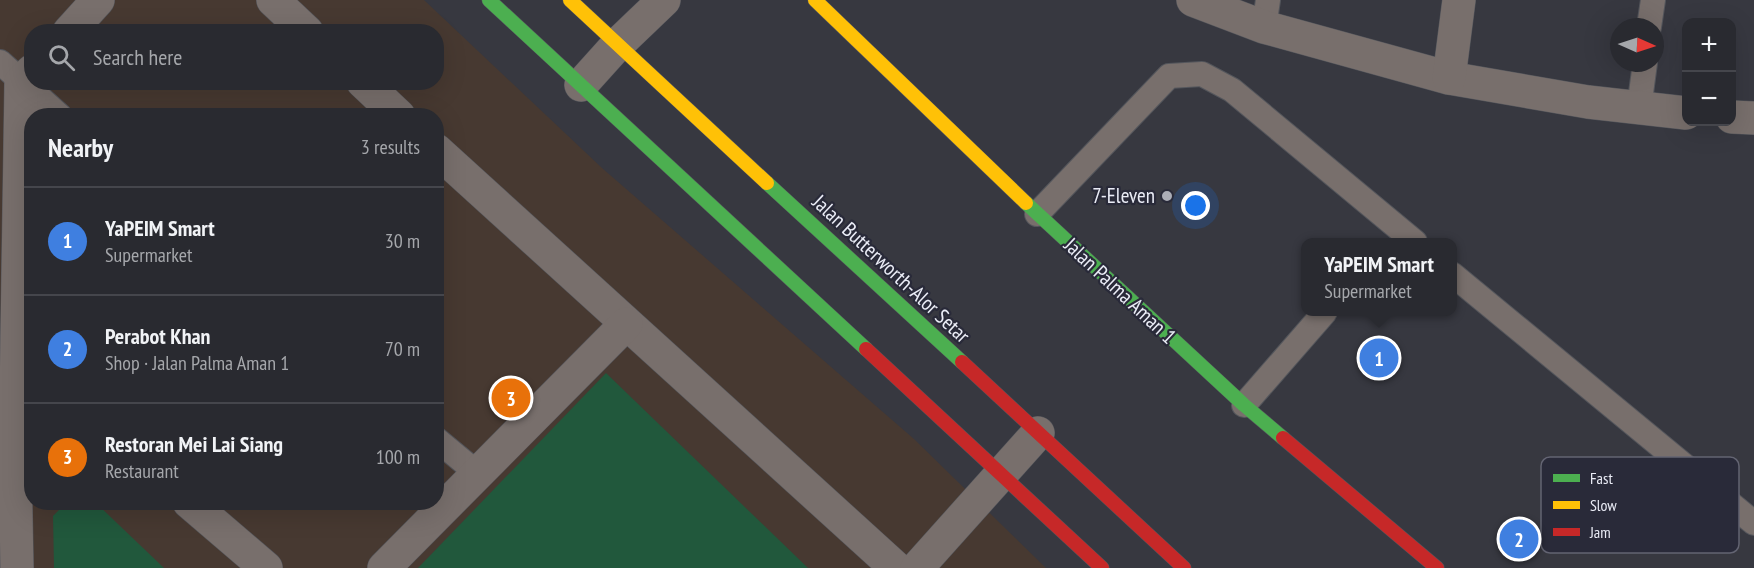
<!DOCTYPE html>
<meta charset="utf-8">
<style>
:root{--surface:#292a30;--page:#35363c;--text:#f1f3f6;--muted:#a5a7ab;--line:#45464c;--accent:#8bbbb9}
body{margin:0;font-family:"PT Sans Narrow",sans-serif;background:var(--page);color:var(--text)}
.controls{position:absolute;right:18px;top:18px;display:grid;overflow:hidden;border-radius:12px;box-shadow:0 6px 24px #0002}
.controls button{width:54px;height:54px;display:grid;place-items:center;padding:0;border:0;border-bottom:2px solid var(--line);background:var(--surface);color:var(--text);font:30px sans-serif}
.compass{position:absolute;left:1610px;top:18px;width:54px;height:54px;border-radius:50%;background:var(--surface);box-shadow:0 6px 24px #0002;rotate:93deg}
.you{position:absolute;left:1196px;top:206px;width:21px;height:21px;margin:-15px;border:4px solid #fff;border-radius:50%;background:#1a73e8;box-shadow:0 0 0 9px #1a73e833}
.badge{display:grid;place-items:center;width:39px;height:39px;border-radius:50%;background:var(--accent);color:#fff;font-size:20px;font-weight:700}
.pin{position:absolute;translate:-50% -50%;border:3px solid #fff;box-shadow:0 2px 6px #0006}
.popup{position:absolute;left:1301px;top:238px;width:156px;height:78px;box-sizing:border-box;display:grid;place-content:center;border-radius:12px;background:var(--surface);filter:drop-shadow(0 2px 4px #0005);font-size:20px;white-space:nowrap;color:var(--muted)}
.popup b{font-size:22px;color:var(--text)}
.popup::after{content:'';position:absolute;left:50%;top:100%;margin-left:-12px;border:12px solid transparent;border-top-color:var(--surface)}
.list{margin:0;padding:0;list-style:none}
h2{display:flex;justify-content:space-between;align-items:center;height:78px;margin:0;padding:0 24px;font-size:26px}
h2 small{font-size:20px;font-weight:400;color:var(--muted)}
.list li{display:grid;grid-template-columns:39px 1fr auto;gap:18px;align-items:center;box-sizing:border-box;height:108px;padding:0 24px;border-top:2px solid var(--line)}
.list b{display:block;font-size:22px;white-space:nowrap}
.list p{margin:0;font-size:20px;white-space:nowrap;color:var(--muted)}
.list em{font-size:20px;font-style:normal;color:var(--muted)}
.icon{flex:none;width:33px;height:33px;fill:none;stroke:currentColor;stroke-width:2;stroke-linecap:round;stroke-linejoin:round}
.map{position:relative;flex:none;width:1754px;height:568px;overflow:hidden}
.search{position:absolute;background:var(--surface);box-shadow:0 6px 24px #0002;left:24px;top:24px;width:420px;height:66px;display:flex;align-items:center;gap:15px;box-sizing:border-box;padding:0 21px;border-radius:24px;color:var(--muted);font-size:22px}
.panel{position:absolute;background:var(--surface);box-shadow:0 6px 24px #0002;left:24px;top:108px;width:420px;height:402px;border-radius:24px}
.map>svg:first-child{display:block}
.commercial{fill:#473931;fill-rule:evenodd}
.green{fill:#21583c}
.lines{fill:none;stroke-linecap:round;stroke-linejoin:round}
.lane-casing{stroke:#54565c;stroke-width:26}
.street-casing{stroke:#54565c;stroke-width:34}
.fast-casing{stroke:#54565c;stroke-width:15}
.slow-casing{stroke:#54565c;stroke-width:15}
.jam-casing{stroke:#54565c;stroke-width:15}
.lane{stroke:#786f6c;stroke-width:24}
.street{stroke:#786f6c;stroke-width:33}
.fast{stroke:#4caf50;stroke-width:14}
.slow{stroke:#ffc107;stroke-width:14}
.jam{stroke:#c62828;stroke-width:14}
.poi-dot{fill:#abadb6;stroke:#292a39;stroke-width:2}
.labels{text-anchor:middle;stroke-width:4.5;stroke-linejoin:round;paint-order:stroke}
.poi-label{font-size:21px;fill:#eaecf6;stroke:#292a39;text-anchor:end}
.street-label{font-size:21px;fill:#eaecf6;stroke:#292a39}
.key{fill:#292a39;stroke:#636472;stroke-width:1.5}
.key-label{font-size:16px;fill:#eaecf6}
</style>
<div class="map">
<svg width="1754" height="568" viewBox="0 0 1754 568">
<rect width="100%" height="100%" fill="#373840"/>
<!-- commercial -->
<path class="commercial" d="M0,0H424L602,168L914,439L1046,568H0ZM32,32H436V82H32ZM32,116H436V502H32Z"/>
<!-- green -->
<g class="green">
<path d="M606,373L808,568H418Z"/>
<path d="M66,503H96L164,568H54L53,516Z"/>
</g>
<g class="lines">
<defs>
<g id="lane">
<path d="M1264,27L1268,0"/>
<path d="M1649,27L1653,0"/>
<path d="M0,62L60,116"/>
<path d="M1639,108L1645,63"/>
<path d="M1037,214L1169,76L1202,74L1232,90L1415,242"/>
<path d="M1452,274L1754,523"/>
<path d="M1244,405L1325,312"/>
<path d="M436,439L477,473"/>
</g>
<g id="street">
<path d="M273,0L307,32"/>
<path d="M1193,0L1264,27L1449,78L1588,102L1686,113"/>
<path d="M69,32L98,0"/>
<path d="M1449,78L1459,0"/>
<path d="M363,82L399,116"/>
<path d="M581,85L617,45L664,0"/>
<path d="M1732,117L1754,118"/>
<path d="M436,150L896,568"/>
<path d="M189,502L266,568"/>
<path d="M17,568L15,463L21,82L32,71"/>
<path d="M384,568L626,324"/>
<path d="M917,568L1038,433"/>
</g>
<g id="fast">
<path d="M489,0L866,349"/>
<path d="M767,183L962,362"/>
<path d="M1026,203L1244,405L1283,438"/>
</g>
<g id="slow">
<path d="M570,0L767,183"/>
<path d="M815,0L1026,203"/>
</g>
<g id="jam">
<path d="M866,349L1102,568"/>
<path d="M962,362L1184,568"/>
<path d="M1283,438L1437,568"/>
</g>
</defs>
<!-- lane casing -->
<use href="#lane" class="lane-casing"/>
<!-- street casing -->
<use href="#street" class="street-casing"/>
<!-- fast casing -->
<use href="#fast" class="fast-casing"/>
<!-- slow casing -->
<use href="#slow" class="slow-casing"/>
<!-- jam casing -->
<use href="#jam" class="jam-casing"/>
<!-- lane -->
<use href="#lane" class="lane"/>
<!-- street -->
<use href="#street" class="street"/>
<!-- fast -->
<use href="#fast" class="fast"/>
<!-- slow -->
<use href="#slow" class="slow"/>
<!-- jam -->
<use href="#jam" class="jam"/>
</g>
<!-- markers -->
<circle class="poi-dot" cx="1167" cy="196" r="6"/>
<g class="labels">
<!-- poi labels -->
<g class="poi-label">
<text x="1155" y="203">7-Eleven</text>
</g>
<!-- street labels -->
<g class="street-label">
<text transform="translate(891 269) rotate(43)" y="7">Jalan Butterworth-Alor Setar</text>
<text transform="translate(1120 291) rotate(43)" y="7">Jalan Palma Aman 1</text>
</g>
</g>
<!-- legend -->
<rect x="1541" y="457" width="198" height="96" rx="9" class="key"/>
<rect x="1553" y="474" width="27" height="8" fill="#4caf50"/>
<rect x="1553" y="501" width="27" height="8" fill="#ffc107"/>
<rect x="1553" y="528" width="27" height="8" fill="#c62828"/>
<g class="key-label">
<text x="1590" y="484">Fast</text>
<text x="1590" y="511">Slow</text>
<text x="1590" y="538">Jam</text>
</g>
</svg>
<div class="controls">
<button>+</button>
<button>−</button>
</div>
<svg class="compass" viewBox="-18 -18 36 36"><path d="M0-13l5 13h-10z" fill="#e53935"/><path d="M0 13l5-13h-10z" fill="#a5a7ab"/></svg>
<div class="you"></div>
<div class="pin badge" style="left:1379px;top:358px;background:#3f7fe0">1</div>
<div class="popup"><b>YaPEIM Smart</b>Supermarket</div>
<div class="pin badge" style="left:1519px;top:539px;background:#3f7fe0">2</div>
<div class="pin badge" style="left:511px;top:398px;background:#e8710a">3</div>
<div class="search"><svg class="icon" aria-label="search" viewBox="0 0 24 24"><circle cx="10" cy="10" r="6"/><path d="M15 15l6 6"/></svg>Search here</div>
<section class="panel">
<h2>Nearby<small>3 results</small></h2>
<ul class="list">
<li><span class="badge" style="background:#3f7fe0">1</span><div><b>YaPEIM Smart</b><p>Supermarket</p></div><em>30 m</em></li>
<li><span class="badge" style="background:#3f7fe0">2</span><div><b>Perabot Khan</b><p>Shop · Jalan Palma Aman 1</p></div><em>70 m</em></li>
<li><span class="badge" style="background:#e8710a">3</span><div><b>Restoran Mei Lai Siang</b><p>Restaurant</p></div><em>100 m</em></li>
</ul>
</section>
</div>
